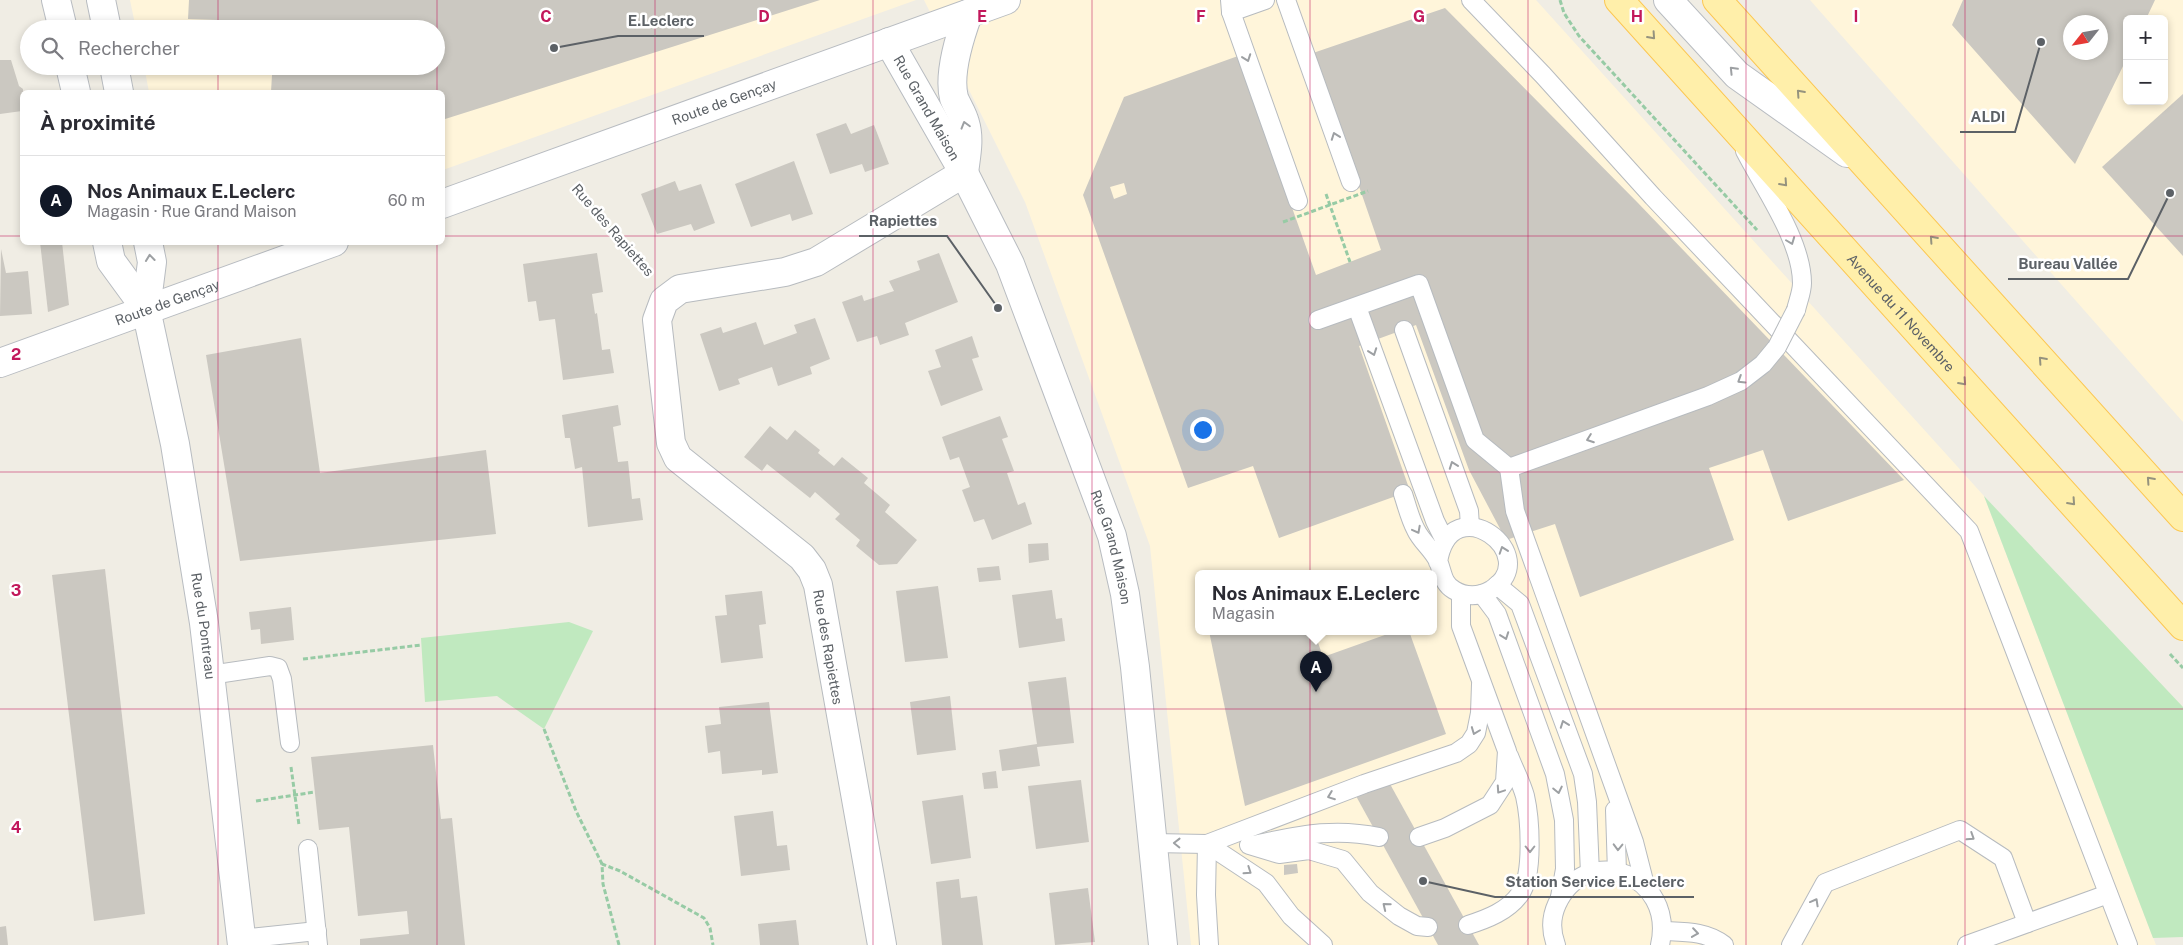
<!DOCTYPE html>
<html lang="fr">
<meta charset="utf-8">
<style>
:root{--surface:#fff;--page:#f7f7f7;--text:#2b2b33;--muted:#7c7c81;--line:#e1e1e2;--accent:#111827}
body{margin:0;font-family:"Public Sans",sans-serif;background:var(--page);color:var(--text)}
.controls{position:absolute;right:15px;top:15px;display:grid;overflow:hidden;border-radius:8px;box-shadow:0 2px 8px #0003}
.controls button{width:45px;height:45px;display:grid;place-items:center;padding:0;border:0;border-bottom:1px solid var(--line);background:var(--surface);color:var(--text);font:25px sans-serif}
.compass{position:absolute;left:2063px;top:15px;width:45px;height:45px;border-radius:50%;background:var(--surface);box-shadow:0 2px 8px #0003;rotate:239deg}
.you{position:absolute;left:1202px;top:429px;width:18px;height:18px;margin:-12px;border:4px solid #fff;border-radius:50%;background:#1a73e8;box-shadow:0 0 0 8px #1a73e833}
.badge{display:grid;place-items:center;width:32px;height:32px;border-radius:50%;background:var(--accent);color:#fff;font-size:16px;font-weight:700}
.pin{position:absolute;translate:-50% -41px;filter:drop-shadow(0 1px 2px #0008)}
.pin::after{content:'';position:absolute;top:26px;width:18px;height:15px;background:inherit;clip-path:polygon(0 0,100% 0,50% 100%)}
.popup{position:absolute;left:1195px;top:570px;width:242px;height:65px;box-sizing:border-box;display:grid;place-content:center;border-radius:8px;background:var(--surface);filter:drop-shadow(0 1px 4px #0005);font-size:16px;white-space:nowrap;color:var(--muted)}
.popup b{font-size:19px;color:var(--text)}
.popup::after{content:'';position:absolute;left:50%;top:100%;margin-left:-10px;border:10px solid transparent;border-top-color:var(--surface)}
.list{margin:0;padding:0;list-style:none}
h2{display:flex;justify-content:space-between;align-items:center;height:65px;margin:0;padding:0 20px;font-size:21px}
h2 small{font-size:16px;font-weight:400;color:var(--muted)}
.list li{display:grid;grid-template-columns:32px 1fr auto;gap:15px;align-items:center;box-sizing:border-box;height:90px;padding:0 20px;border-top:1px solid var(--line)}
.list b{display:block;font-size:19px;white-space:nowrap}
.list p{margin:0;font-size:16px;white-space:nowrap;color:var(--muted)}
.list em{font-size:16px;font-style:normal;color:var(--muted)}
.icon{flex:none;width:28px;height:28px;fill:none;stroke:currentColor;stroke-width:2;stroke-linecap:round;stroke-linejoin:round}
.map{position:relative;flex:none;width:2183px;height:945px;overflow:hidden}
.search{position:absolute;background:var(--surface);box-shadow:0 2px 8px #0003;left:20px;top:20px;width:425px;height:55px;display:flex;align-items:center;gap:12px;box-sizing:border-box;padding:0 18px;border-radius:28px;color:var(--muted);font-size:19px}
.panel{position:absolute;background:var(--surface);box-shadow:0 2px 8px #0003;left:20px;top:90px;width:425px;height:155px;border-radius:8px}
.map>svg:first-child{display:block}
.commercial{fill:#fff5da;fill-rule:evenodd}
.green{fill:#c0e9bf}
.building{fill:#cbc8c1;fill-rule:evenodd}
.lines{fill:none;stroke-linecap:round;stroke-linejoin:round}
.lane-casing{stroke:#b7bbbf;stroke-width:20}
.street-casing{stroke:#b7bbbf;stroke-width:30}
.secondary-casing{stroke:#b8bcc1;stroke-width:30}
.primary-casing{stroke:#fcc751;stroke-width:30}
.path{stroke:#97cba5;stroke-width:3;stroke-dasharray:5 2.5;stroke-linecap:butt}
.lane{stroke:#fff;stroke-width:18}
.street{stroke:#fff;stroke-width:28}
.secondary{stroke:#fff;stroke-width:28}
.primary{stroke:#ffefaa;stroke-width:28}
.lane-bridge-casing{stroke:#b7bbbf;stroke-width:20;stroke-linecap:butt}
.path-bridge{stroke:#97cba5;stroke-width:3;stroke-dasharray:5 2.5;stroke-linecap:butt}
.lane-bridge{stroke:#fff;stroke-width:18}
.oneway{stroke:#95937e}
.oneway2{stroke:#9da0a3}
.grid{fill:none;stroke:#c2185b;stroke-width:1;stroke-opacity:0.55}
.labels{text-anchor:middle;stroke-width:5;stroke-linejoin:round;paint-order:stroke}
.street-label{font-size:14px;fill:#5c6166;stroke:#fff}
.grid-label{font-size:16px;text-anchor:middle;font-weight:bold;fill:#c2185b;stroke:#fff;stroke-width:5;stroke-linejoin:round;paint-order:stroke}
.leader{fill:none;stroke:#5c6166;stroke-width:2}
.callout-dot{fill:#5c6166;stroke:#fff;stroke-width:2}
.callout-label{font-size:15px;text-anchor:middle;font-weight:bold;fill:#5c6166;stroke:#fff;stroke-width:5;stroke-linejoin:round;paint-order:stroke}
</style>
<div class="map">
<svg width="2183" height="945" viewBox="0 0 2183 945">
<rect width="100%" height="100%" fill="#f0ede4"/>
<!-- commercial -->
<g class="commercial">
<path d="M130,0H916L443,170L442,92H149L144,66H436V29H136Z"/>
<path d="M924,0H1536L1984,496L2156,945H1191L1150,546L1025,202ZM1198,573H1434V631H1198Z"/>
<path d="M1810,0H2183V422ZM2127,19H2164V101H2127ZM2070,22H2100V52H2070Z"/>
</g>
<!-- green -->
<g class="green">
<path d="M1984,496L2183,707V937L2153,938Z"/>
<path d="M569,622L593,631L544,729L497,696L425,702L421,638Z"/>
</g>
<!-- building -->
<g class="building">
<path d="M189,0H820L442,120V92H271L272,75H303V66H436V29H304V23L188,19Z"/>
<path d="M1963,0H2155L2146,19H2127V58L2075,164L1952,25ZM2070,22H2100V52H2070Z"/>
<path d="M1445,8L1638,203L1904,480L1788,521L1763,450L1709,468L1734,540L1580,597L1555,524L1506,540L1469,470L1416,325L1359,346L1410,491L1279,538L1253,466L1188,488L1083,195L1124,97L1238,56L1316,275L1381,250L1313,53ZM1124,183L1127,194L1114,199L1110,187Z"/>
<path d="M0,60H11L19,86L23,89L22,111L0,114Z"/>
<path d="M2183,94V256L2102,167Z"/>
<path d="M846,123L851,134L874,125L889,164L865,172L862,164L830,174L816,134Z"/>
<path d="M794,161L813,214L792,221L790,214L751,227L735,184Z"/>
<path d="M675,181L679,191L701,184L715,223L694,231L691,224L657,234L641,194Z"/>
<path d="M40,242H62L69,305L48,312Z"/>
<path d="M1,249L6,273L28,271L32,314L0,316Z"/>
<path d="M597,253L603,292L592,294L595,314L597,313L602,350L610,349L614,373L563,380L555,319L539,321L536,301L528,302L523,264Z"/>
<path d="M939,253L958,302L905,323L909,335L880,345L877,336L857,342L842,302L862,295L864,301L894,291L889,281L920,270L917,261Z"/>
<path d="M815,318L830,359L810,367L812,374L778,386L772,367L738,379L740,384L719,391L700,334L721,327L723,333L756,322L764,345L797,333L794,325Z"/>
<path d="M972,336L979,357L972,359L983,390L941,406L928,371L941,367L935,350Z"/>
<path d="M301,338L320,473L486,450L496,534L240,561L206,355Z"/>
<path d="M618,405L621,425L613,427L618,462L628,461L632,499L640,498L643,520L588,527L582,467L575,469L570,438H565L562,415Z"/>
<path d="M1000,416L1008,437L1002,439L1014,471L1007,473L1018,505L1025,502L1032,524L992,540L984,519L974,522L962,490L970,487L959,457L950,460L942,437Z"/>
<path d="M770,426L787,440L795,430L820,450L818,453L834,466L842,457L868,478L864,483L890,505L885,512L917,540L897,564L879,565L856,546L860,540L835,519L840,514L815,492L810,498L767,464L762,471L744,457Z"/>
<path d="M1048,543L1049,560L1029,563L1028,544Z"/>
<path d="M999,566L1001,580L979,582L977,568Z"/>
<path d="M105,569L145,914L94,921L52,575Z"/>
<path d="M938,586L948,658L905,662L896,591Z"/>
<path d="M1052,590L1056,619L1062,618L1065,641L1019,648L1012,595Z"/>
<path d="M762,591L766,624L759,625L763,658L721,663L715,616L727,615L725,595Z"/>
<path d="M291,607L294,640L261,644L260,629L251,630L249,612Z"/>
<path d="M1209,631H1314L1323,657L1396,631H1409L1446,734L1245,806Z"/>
<path d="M1066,677L1074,743L1037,747L1040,766L1002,771L999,750L1037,744L1028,682Z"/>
<path d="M950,696L956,750L917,755L910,702Z"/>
<path d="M769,702L778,773L762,775V770L722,774L720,751L708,753L705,726L721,724L719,707Z"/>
<path d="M433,745L441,819L452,818L465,945H360V939L409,934L407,911L358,916L349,827L319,830L311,757Z"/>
<path d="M996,771L998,788L984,789L982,773Z"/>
<path d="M1081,780L1089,842L1036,849L1028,786Z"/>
<path d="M1390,784L1479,945H1438L1356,796Z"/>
<path d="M963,795L971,858L931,864L922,801Z"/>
<path d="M773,811L777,846L787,845L790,870L741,876L734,816Z"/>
<path d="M1297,864L1298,873L1284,875V865Z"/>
<path d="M959,879L961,898L977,896L983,945H942L936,882Z"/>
<path d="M1088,888L1095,942L1055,945L1049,893Z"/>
<path d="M796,920L799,945H760L758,924Z"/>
<path d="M6,926L8,945H0V927Z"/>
</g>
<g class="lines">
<defs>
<g id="lane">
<path d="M1230,0L1231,12L1298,201"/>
<path d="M1286,0L1351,182"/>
<path d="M1471,0L1543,75L1653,197L1969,531L2128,945"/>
<path d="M1231,12L1265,0"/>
<path d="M1745,151C1764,188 1802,241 1802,283C1802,292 1798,301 1796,310"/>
<path d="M1357,307L1435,521L1445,541"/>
<path d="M1318,320L1419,284L1475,440L1509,468L1515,511L1634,842L1645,885"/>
<path d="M1404,330L1469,511L1470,527"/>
<path d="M1509,468L1708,396L1741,381L1763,364L1777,347"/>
<path d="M1403,494C1407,506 1410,519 1416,530C1421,541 1433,550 1438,561C1443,572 1442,583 1454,590C1465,597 1479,597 1491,590C1546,556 1451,484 1438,562"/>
<path d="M1497,585L1520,604L1583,774L1587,802L1590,874"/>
<path d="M1482,594L1497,614L1555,774L1564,820L1565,869L1560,897"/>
<path d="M210,675L270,666L278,668L282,679L290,743"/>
<path d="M1615,810L1617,872"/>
<path d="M1419,837L1445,828L1490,805L1505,782L1507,751L1461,626V594"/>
<path d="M1153,843L1207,844L1364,784L1456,753L1469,744L1476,733L1480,713L1481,684"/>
<path d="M1207,844L1266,883L1291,916L1323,945"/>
<path d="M1207,844L1206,895L1209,945"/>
<path d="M1249,845L1279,854L1309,850L1343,860L1370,893L1399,916L1417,926L1428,927"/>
<path d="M1253,845C1298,836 1332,827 1379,837"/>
<path d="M308,849L318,945"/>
<path d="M1468,925C1487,919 1508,911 1520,894C1534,875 1530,818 1525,796C1521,782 1514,769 1509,756"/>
<path d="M1663,931C1685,932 1706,931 1724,945"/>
<path d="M241,939L317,931"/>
<path d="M1556,945C1551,932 1551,917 1557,904C1586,841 1676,874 1660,945"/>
<path d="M1791,945L1825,883L1960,830L2003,858L2027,923"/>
<path d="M1967,945L2108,894"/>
</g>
<path id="street" d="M882,945L818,585L812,570L802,557L678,458L671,443L657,320L664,301L680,289L785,272L816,262L964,173"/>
<g id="secondary">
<path d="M56,0L63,29"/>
<path d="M101,0L107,29"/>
<path d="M1668,0L1737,75L1847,153"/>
<path id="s1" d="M889,42L964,173L1010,264L1112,536L1125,594L1135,667L1163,945"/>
<path d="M70,66L76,92"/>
<path d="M114,66L119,92"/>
<path d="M964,173C966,156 970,139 965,123C963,114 957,106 954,98C948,74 960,36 968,14"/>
<path id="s2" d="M442,204L1006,0"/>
<path d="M107,242L111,261L146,309"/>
<path id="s3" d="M148,242L152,262L146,309L175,444L204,623L242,945"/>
<path id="s4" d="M0,363L334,242"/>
</g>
<g id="primary">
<path id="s5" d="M1619,0L2183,626"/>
<path d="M1717,0L2183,517"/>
</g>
</defs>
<!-- lane casing -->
<use href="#lane" class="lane-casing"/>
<!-- street casing -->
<use href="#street" class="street-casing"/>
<!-- secondary casing -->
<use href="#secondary" class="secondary-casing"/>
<!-- primary casing -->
<use href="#primary" class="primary-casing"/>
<!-- path -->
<g class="path">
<path d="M1560,0L1564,13L1579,36L1757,230"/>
<path d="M576,187L650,273"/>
<path d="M1326,194L1350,262"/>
<path d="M2170,654L2183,668"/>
<path d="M303,659L421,645"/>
<path d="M544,729L576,811L602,864"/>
<path d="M291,767L299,825"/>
<path d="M256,801L315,792"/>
<path d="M619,945L603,884L602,864L620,871L704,918L710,928L713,945"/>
</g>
<!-- lane -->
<use href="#lane" class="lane"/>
<!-- street -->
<use href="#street" class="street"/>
<!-- secondary -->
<use href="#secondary" class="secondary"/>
<!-- primary -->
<use href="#primary" class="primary"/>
<defs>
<path id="lane-bridge" d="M1777,347L1796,310"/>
</defs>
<!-- lane-bridge casing -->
<use href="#lane-bridge" class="lane-bridge-casing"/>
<!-- path-bridge -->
<path class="path-bridge" d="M1283,222L1368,191"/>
<!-- lane-bridge -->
<use href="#lane-bridge" class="lane-bridge"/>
</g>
<!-- one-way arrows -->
<defs><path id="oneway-chevron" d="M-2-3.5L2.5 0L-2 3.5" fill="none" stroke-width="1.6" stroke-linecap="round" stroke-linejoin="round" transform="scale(1.25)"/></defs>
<g class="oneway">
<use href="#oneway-chevron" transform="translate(1652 36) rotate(48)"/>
<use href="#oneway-chevron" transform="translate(1800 93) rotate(-132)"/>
<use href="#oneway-chevron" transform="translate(1784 183) rotate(48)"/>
<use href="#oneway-chevron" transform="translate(1933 239) rotate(-132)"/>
<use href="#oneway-chevron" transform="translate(2042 360) rotate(-132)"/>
<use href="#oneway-chevron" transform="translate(1963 382) rotate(48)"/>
<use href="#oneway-chevron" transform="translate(2150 480) rotate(-132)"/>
<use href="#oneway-chevron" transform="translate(2072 502) rotate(48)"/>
</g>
<g class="oneway2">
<use href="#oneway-chevron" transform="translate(1247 58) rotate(70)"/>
<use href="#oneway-chevron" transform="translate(1733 70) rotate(-134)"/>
<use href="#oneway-chevron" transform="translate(965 125) rotate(-106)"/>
<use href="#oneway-chevron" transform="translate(1335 136) rotate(-110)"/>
<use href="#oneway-chevron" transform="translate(1791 241) rotate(69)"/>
<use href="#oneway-chevron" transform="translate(150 258) rotate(-96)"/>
<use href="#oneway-chevron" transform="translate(1373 352) rotate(70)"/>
<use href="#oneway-chevron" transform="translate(1741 380) rotate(148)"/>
<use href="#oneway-chevron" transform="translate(1590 439) rotate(160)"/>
<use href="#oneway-chevron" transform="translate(1453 465) rotate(-110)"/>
<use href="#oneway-chevron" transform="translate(1417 530) rotate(62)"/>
<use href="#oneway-chevron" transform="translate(1503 550) rotate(-109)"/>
<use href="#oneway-chevron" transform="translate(1505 636) rotate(70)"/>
<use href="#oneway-chevron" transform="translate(1564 724) rotate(-110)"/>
<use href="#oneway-chevron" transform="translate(1475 731) rotate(111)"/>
<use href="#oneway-chevron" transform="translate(1500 790) rotate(124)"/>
<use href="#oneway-chevron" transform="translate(1558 790) rotate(78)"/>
<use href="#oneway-chevron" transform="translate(1331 796) rotate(159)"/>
<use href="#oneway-chevron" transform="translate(1971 837) rotate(33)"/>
<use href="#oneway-chevron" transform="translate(1177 843) rotate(-179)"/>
<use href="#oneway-chevron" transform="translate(1618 847) rotate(91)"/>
<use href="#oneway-chevron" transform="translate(1530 849) rotate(90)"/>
<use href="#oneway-chevron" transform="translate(1248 871) rotate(34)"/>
<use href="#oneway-chevron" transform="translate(1815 902) rotate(-61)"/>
<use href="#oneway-chevron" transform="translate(1386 906) rotate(-141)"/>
<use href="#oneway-chevron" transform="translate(1695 933) rotate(8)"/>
</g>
<!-- grid -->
<path class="grid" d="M218,0V29M437,0V92M655,0V945M873,0V945M1092,0V945M1310,0V945M1528,0V945M1746,0V945M1965,0V945M218,66V92M0,236H22M442,236H2183M218,242V945M437,242V945M0,472H2183M0,709H2183"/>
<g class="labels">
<!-- street labels -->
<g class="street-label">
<text dy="5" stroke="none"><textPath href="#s2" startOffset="300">Route de Gençay</textPath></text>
<text dy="5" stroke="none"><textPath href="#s1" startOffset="76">Rue Grand Maison</textPath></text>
<text transform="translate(613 230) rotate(49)" y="5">Rue des Rapiettes</text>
<text dy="5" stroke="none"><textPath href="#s4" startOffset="178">Route de Gençay</textPath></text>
<text dy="5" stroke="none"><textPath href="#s5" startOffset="421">Avenue du 11 Novembre</textPath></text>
<text dy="5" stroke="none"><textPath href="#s1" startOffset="554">Rue Grand Maison</textPath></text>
<text dy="5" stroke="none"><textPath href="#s3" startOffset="390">Rue du Pontreau</textPath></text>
<text transform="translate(828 647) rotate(80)" y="5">Rue des Rapiettes</text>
</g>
</g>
<g class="grid-label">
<text x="546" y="22">C</text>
<text x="764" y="22">D</text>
<text x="982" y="22">E</text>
<text x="1201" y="22">F</text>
<text x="1419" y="22">G</text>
<text x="1637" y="22">H</text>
<text x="1856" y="22">I</text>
<text x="16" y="360">2</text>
<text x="16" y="596">3</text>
<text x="16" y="833">4</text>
</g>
<!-- callouts -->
<path class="leader" d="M554 48L618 36H704M2041 42L2015 132H1960M998 308L947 236H859M2170 193L2128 279H2008M1423 881L1495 897H1694"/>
<g class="callout-dot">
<circle cx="554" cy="48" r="5"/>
<circle cx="2041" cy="42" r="5"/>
<circle cx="998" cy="308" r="5"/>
<circle cx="2170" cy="193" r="5"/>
<circle cx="1423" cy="881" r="5"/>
</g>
<g class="callout-label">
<text x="661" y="26">E.Leclerc</text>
<text x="1988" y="122">ALDI</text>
<text x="903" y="226">Rapiettes</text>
<text x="2068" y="269">Bureau Vallée</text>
<text x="1595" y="887">Station Service E.Leclerc</text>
</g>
</svg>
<div class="controls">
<button>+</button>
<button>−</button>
</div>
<svg class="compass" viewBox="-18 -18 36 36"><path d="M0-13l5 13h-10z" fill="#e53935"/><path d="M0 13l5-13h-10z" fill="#7c7c81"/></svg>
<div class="you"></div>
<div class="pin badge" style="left:1316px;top:692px">A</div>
<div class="popup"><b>Nos Animaux E.Leclerc</b>Magasin</div>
<div class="search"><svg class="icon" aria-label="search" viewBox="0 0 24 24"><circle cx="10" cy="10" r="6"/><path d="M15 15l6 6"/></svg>Rechercher</div>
<section class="panel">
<h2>À proximité<small></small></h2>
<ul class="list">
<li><span class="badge">A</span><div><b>Nos Animaux E.Leclerc</b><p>Magasin · Rue Grand Maison</p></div><em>60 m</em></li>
</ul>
</section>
</div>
